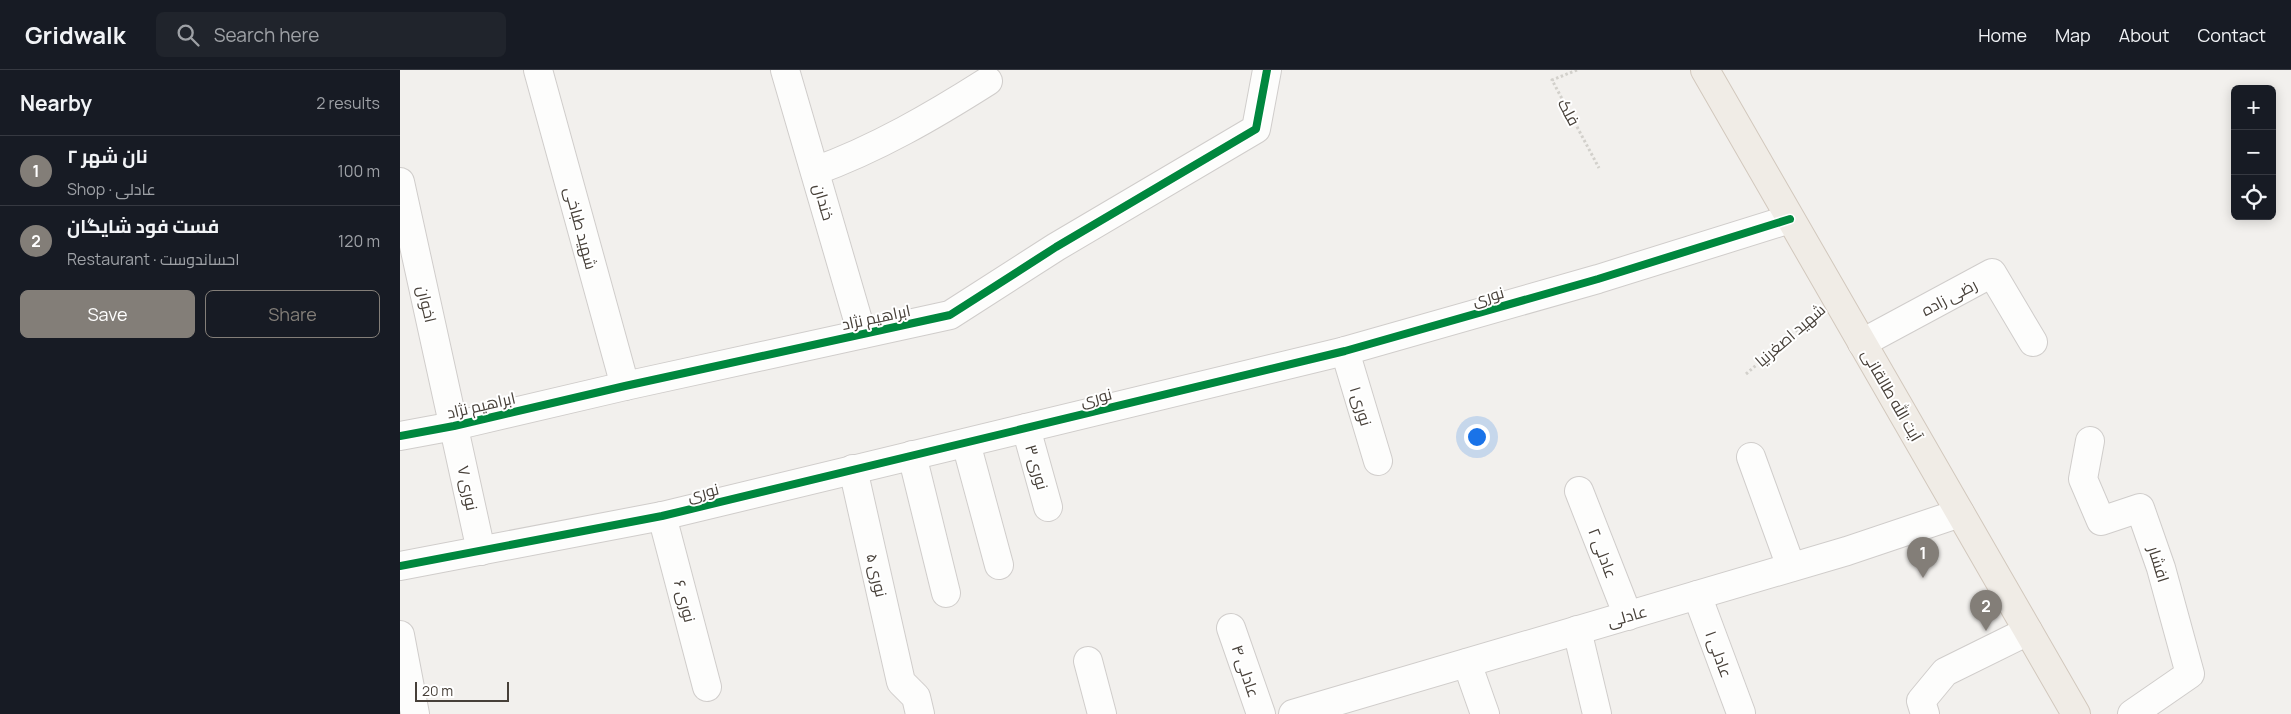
<!DOCTYPE html>
<meta charset="utf-8">
<style>
:root{--surface:#171b24;--page:#20242c;--text:#f1f3f6;--muted:#9ea1a6;--line:#363941;--accent:#837e78}
body{margin:0;font-family:Manrope,Cairo,sans-serif;background:var(--page);color:var(--text)}
.controls{position:absolute;right:15px;top:15px;display:grid;overflow:hidden;border-radius:8px;box-shadow:0 2px 12px #0003}
.controls button{width:45px;height:45px;display:grid;place-items:center;padding:0;border:0;border-bottom:1px solid var(--line);background:var(--surface);color:var(--text);font:25px sans-serif}
.scale{position:absolute;left:15px;bottom:12px;width:94px;box-sizing:border-box;padding-left:5px;border:2px solid #474039;border-top:0;font-size:14px;line-height:18px;white-space:nowrap;color:#474039;-webkit-text-stroke:4px #fff;paint-order:stroke}
.you{position:absolute;left:1076px;top:366px;width:18px;height:18px;margin:-12px;border:4px solid #fff;border-radius:50%;background:#1a73e8;box-shadow:0 0 0 8px #1a73e833}
.badge{display:grid;place-items:center;width:32px;height:32px;border-radius:50%;background:var(--accent);color:#fff;font-size:16px;font-weight:700}
.pin{position:absolute;translate:-50% -41px;filter:drop-shadow(0 1px 2px #0008)}
.pin::after{content:'';position:absolute;top:26px;width:18px;height:15px;background:inherit;clip-path:polygon(0 0,100% 0,50% 100%)}
.list{margin:0;padding:0;list-style:none}
h2{display:flex;justify-content:space-between;align-items:center;height:65px;margin:0;padding:0 20px;font-size:21px}
h2 small{font-size:16px;font-weight:400;color:var(--muted)}
.list li{display:grid;grid-template-columns:32px 1fr auto;gap:15px;align-items:center;box-sizing:border-box;height:70px;padding:0 20px;border-top:1px solid var(--line)}
.list b{display:block;font-size:19px;white-space:nowrap}
.list p{margin:0;font-size:16px;white-space:nowrap;color:var(--muted)}
.list em{font-size:16px;font-style:normal;color:var(--muted)}
.actions{display:flex;gap:10px;padding:15px 20px}
.actions a{flex:1;padding:11px 0;border:1px solid var(--accent);border-radius:8px;text-align:center;font-size:18px;color:var(--accent)}
.actions .main{background:var(--accent);color:#fff}
.icon{flex:none;width:28px;height:28px;fill:none;stroke:currentColor;stroke-width:2;stroke-linecap:round;stroke-linejoin:round}
.map{position:relative;flex:none;width:1891px;height:644px;overflow:hidden}
header{display:flex;align-items:center;gap:30px;box-sizing:border-box;height:70px;padding:0 25px;background:var(--surface);border-bottom:1px solid var(--line)}
header strong{font-size:24px}
nav{display:flex;gap:28px;margin-inline-start:auto;font-size:18px}
.search{width:350px;height:45px;background:var(--page);display:flex;align-items:center;gap:12px;box-sizing:border-box;padding:0 18px;border-radius:8px;color:var(--muted);font-size:19px}
main{display:flex}
aside{flex:1;background:var(--surface)}
.map>svg:first-child{display:block}
.lines{fill:none;stroke-linecap:round;stroke-linejoin:round}
.street-casing{stroke:#d0cdcb;stroke-width:30}
.primary-casing{stroke:#d2c8bd;stroke-width:30}
.path{stroke:#d2d0cb;stroke-width:3;stroke-dasharray:2.5 2.5;stroke-linecap:butt}
.street{stroke:#fdfdfc;stroke-width:28}
.primary{stroke:#f0ece6;stroke-width:28}
.cycleway-casing{stroke:#fff;stroke-width:11}
.cycleway{stroke:#00873e;stroke-width:8}
.labels{text-anchor:middle;stroke-width:4;stroke-linejoin:round;paint-order:stroke}
.street-label{font-size:16px;fill:#474039;stroke:#fff}
</style>
<header>
<strong>Gridwalk</strong>
<div class="search"><svg class="icon" aria-label="search" viewBox="0 0 24 24"><circle cx="10" cy="10" r="6"/><path d="M15 15l6 6"/></svg>Search here</div>
<nav><a>Home</a><a>Map</a><a>About</a><a>Contact</a></nav>
</header>
<main>
<aside>
<h2>Nearby<small>2 results</small></h2>
<ul class="list">
<li><span class="badge">1</span><div><b>نان شهر ۲</b><p>Shop · عادلی</p></div><em>100 m</em></li>
<li><span class="badge">2</span><div><b>فست فود شایگان</b><p>Restaurant · احساندوست</p></div><em>120 m</em></li>
</ul>
<div class="actions"><a class="main">Save</a><a>Share</a></div>
</aside>
<div class="map">
<svg width="1891" height="644" viewBox="0 0 1891 644">
<rect width="100%" height="100%" fill="#f2f0ed"/>
<g class="lines">
<defs>
<g id="street">
<path d="M138,0L225,316"/>
<path d="M385,0L462,264"/>
<path d="M415,101C476,79 533,46 588,11"/>
<path d="M0,112L81,481"/>
<path d="M1462,273L1592,203L1633,272"/>
<path d="M945,281L978,391"/>
<path d="M626,358L648,437"/>
<path d="M0,366L54,356L225,316L550,245L656,177L856,59L867,0"/>
<path d="M1690,371L1683,409L1701,451L1740,438L1761,498L1790,604L1732,644"/>
<path d="M566,373L599,495"/>
<path d="M512,385L546,523"/>
<path d="M1351,387L1391,497"/>
<path d="M453,399L501,612L516,627L520,644"/>
<path d="M1179,421L1228,546"/>
<path d="M262,446L307,617"/>
<path d="M0,496L262,446L945,281L1198,209L1390,149"/>
<path d="M1297,525L1341,643"/>
<path d="M831,558L861,644"/>
<path d="M1177,560L1197,644"/>
<path d="M0,565L15,644"/>
<path d="M688,591L702,644"/>
<path d="M1067,593L1085,644"/>
<path d="M893,644L1447,481L1560,443"/>
<path d="M1525,644L1521,631L1545,602L1628,561"/>
</g>
<path id="primary" d="M1305,0L1676,644"/>
</defs>
<!-- street casing -->
<use href="#street" class="street-casing"/>
<!-- primary casing -->
<use href="#primary" class="primary-casing"/>
<!-- path -->
<g class="path">
<path d="M1177,0L1152,10L1199,98"/>
<path d="M1346,304L1414,245"/>
</g>
<!-- street -->
<use href="#street" class="street"/>
<!-- primary -->
<use href="#primary" class="primary"/>
<defs>
<g id="cycleway">
<path d="M0,366L54,356L225,316L550,245L656,177L856,59L867,0"/>
<path d="M0,496L262,446L945,281L1198,209L1390,149"/>
</g>
</defs>
<!-- cycleway casing -->
<use href="#cycleway" class="cycleway-casing"/>
<!-- cycleway -->
<use href="#cycleway" class="cycleway"/>
</g>
<g class="labels">
<!-- street labels -->
<g class="street-label">
<text transform="translate(1169 42) rotate(62)" y="6">فلک</text>
<text transform="translate(424 132) rotate(74)" y="6">خندان</text>
<text transform="translate(181 158) rotate(75)" y="6">شهید طباخی</text>
<text transform="translate(1088 226) rotate(-16)" y="6">نوری</text>
<text transform="translate(1549 227) rotate(-28)" y="6">رضی زاده</text>
<text transform="translate(27 234) rotate(77)" y="6">اخوان</text>
<text transform="translate(476 247) rotate(-12)" y="6">ابراهیم نژاد</text>
<text transform="translate(1390 265) rotate(-41)" y="6">شهید اصغرنیا</text>
<text transform="translate(1492 325) rotate(60)" y="6">آیت الله طالقانی</text>
<text transform="translate(696 327) rotate(-14)" y="6">نوری</text>
<text transform="translate(81 335) rotate(-13)" y="6">ابراهیم نژاد</text>
<text transform="translate(961 336) rotate(73)" y="6">نوری ۱</text>
<text transform="translate(637 397) rotate(74)" y="6">نوری ۳</text>
<text transform="translate(68 418) rotate(78)" y="6">نوری ۷</text>
<text transform="translate(303 422) rotate(-14)" y="6">نوری</text>
<text transform="translate(1203 483) rotate(69)" y="6">عادلی ۲</text>
<text transform="translate(1759 494) rotate(73)" y="6">افشار</text>
<text transform="translate(477 505) rotate(77)" y="6">نوری ۵</text>
<text transform="translate(285 531) rotate(75)" y="6">نوری ۶</text>
<text transform="translate(1227 546) rotate(-16)" y="6">عادلی</text>
<text transform="translate(1319 584) rotate(70)" y="6">عادلی ۱</text>
<text transform="translate(846 601) rotate(71)" y="6">عادلی ۴</text>
</g>
</g>
</svg>
<div class="controls">
<button>+</button>
<button>−</button>
<button><svg class="icon" aria-label="locate" viewBox="0 0 24 24"><circle cx="12" cy="12" r="6"/><path d="M12 2v4M12 18v4M2 12h4M18 12h4"/></svg></button>
</div>
<div class="scale">20 m</div>
<div class="you"></div>
<div class="pin badge" style="left:1523px;top:508px">1</div>
<div class="pin badge" style="left:1586px;top:561px">2</div>
</div>
</main>
